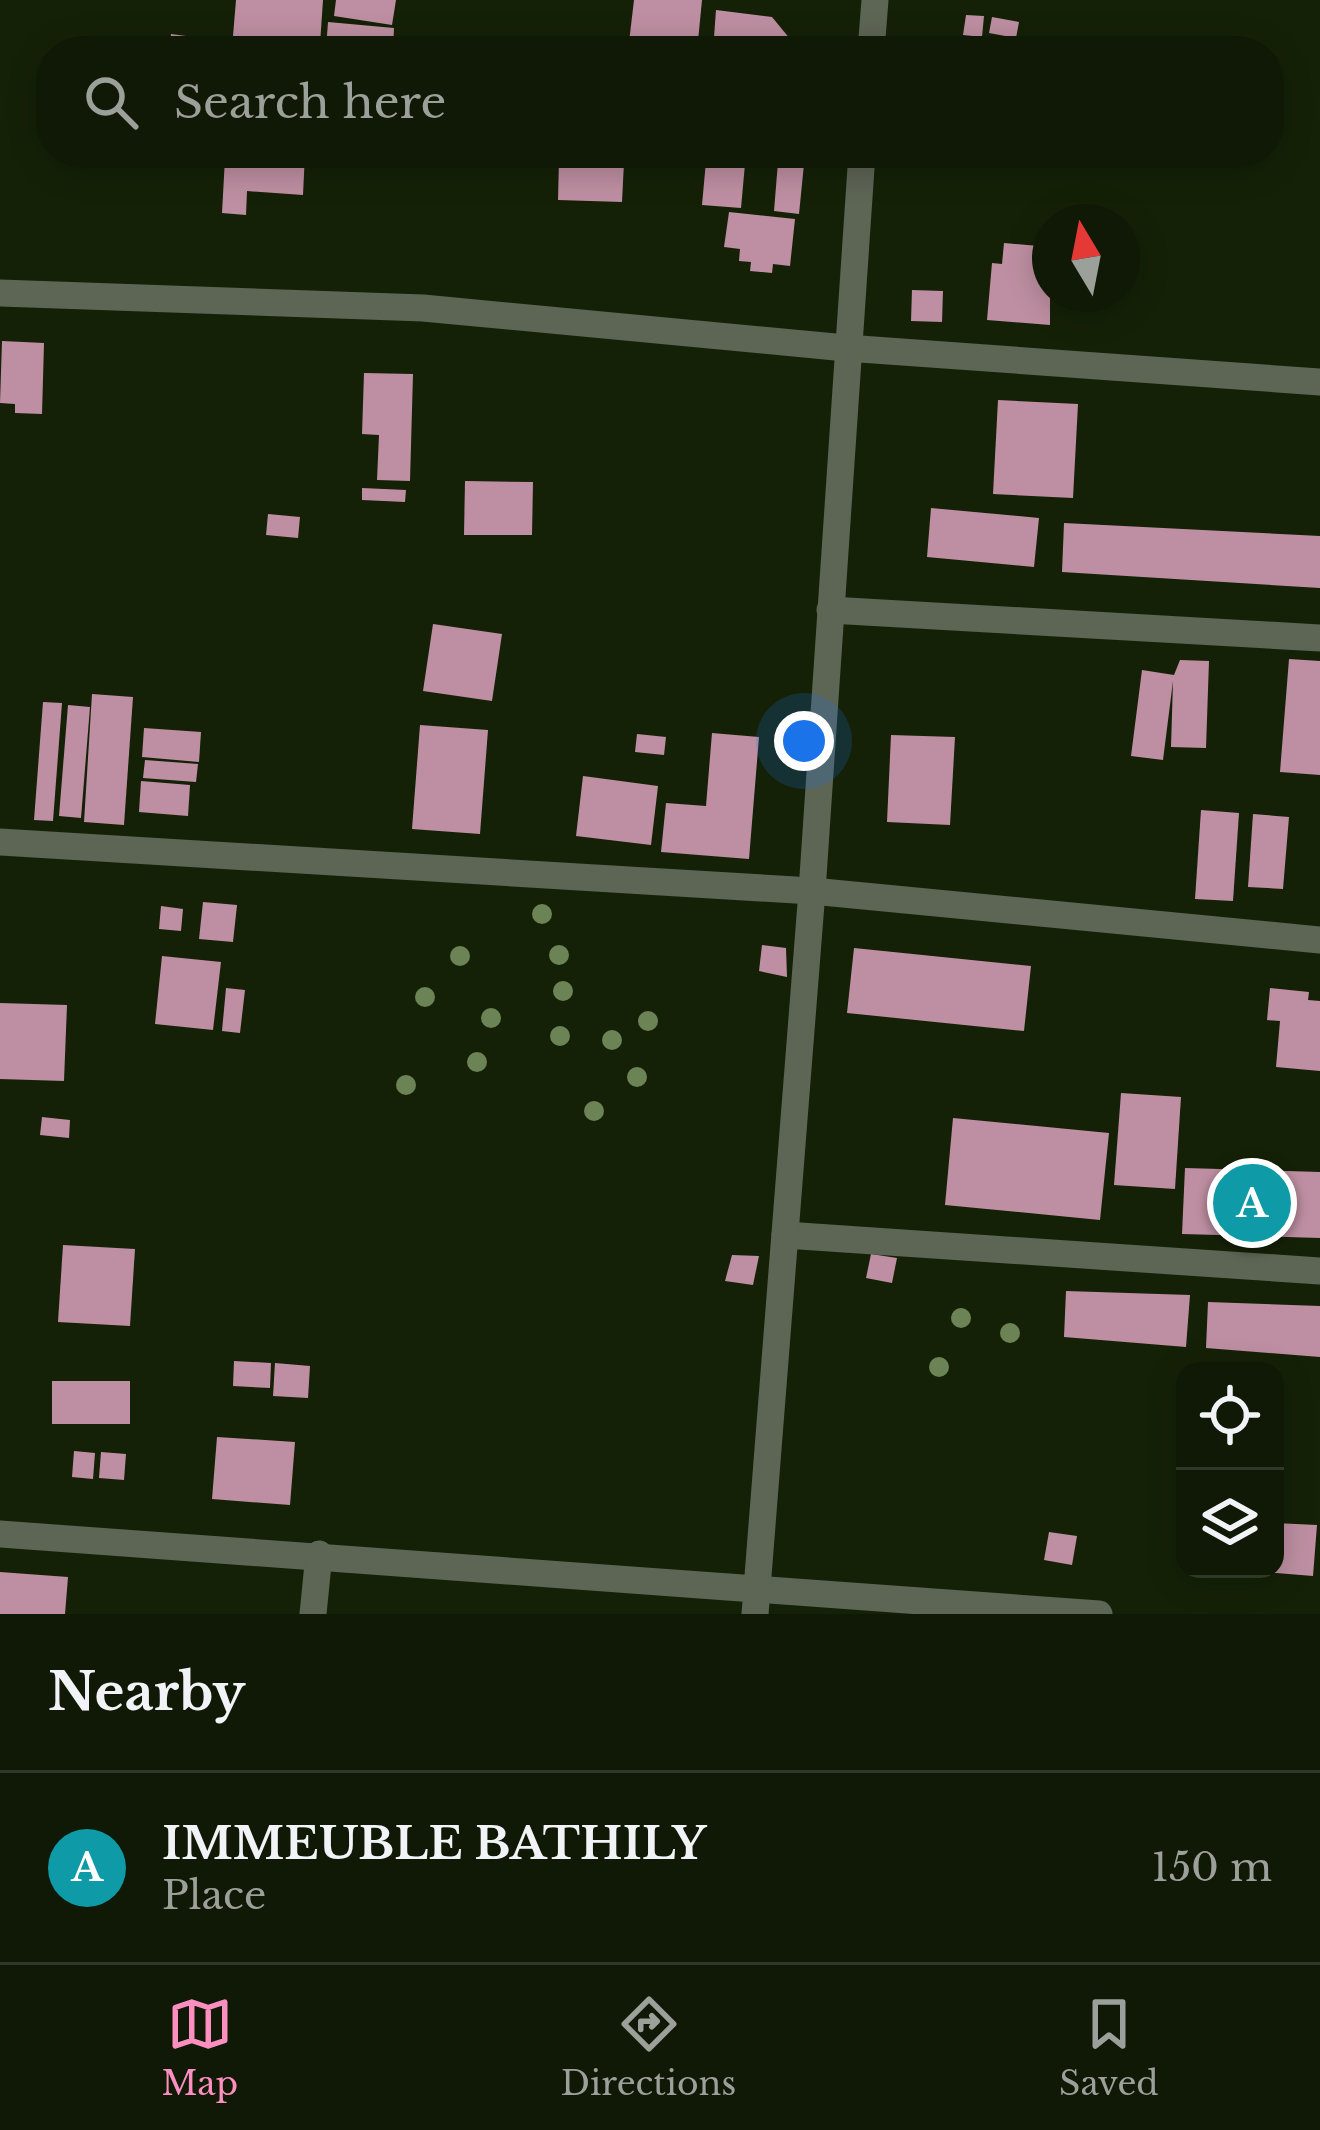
<!DOCTYPE html>
<style>
:root{--surface:#101905;--page:#19220f;--text:#f1f3f6;--muted:#9ca09a;--line:#303827;--accent:#fd8ec0}
body{margin:0;font-family:"Libre Baskerville",serif;background:var(--page);color:var(--text)}
.controls{position:absolute;right:36px;bottom:36px;display:grid;overflow:hidden;border-radius:24px;box-shadow:0 6px 30px #0003}
.controls button{width:108px;height:108px;display:grid;place-items:center;padding:0;border:0;border-bottom:3px solid var(--line);background:var(--surface);color:var(--text);font:60px sans-serif}
.compass{position:absolute;left:1032px;top:204px;width:108px;height:108px;border-radius:50%;background:var(--surface);box-shadow:0 6px 30px #0003;rotate:350deg}
.you{position:absolute;left:804px;top:741px;width:42px;height:42px;margin:-30px;border:9px solid #fff;border-radius:50%;background:#1a73e8;box-shadow:0 0 0 18px #1a73e833}
.badge{display:grid;place-items:center;width:78px;height:78px;border-radius:50%;background:var(--accent);color:#fff;font-size:39px;font-weight:700}
.pin{position:absolute;translate:-50% -50%;border:6px solid #fff;box-shadow:0 3px 12px #0006}
.list{margin:0;padding:0;list-style:none}
h2{display:flex;justify-content:space-between;align-items:center;height:156px;margin:0;padding:0 48px;font-size:51px}
h2 small{font-size:39px;font-weight:400;color:var(--muted)}
.list li{display:grid;grid-template-columns:78px 1fr auto;gap:36px;align-items:center;box-sizing:border-box;height:192px;padding:0 48px;border-top:3px solid var(--line)}
.list b{display:block;font-size:45px;white-space:nowrap}
.list p{margin:0;font-size:39px;white-space:nowrap;color:var(--muted)}
.list em{font-size:39px;font-style:normal;color:var(--muted)}
.icon{flex:none;width:66px;height:66px;fill:none;stroke:currentColor;stroke-width:2;stroke-linecap:round;stroke-linejoin:round}
.map{position:relative;flex:none;width:1320px;height:1614px;overflow:hidden}
.search{position:absolute;background:var(--surface);box-shadow:0 6px 30px #0003;left:36px;right:36px;top:36px;height:132px;display:flex;align-items:center;gap:30px;box-sizing:border-box;padding:0 42px;border-radius:48px;color:var(--muted);font-size:45px}
.sheet{height:348px;background:var(--surface)}
nav{display:flex;justify-content:space-around;align-items:center;box-sizing:border-box;height:168px;border-top:3px solid var(--line);background:var(--surface);font-size:33px;color:var(--muted)}
nav a{display:grid;justify-items:center;gap:6px}
nav .on{color:var(--accent)}
.map>svg:first-child{display:block}
.building{fill:#be8fa2}
.lines{fill:none;stroke-linecap:round;stroke-linejoin:round}
.minor{stroke:#5d6555;stroke-width:27}
.tree{fill:#6c8355}
</style>
<div class="map">
<svg width="1320" height="1614" viewBox="0 0 1320 1614">
<rect width="100%" height="100%" fill="#152107"/>
<!-- building -->
<g class="building">
<path d="M236,0H323L320,44L233,36Z"/>
<path d="M336,0H396L392,25L334,16Z"/>
<path d="M634,0H702L697,51H628Z"/>
<path d="M716,10L772,17L800,51H713Z"/>
<path d="M966,15L984,16L982,37L963,35Z"/>
<path d="M992,17L1019,22L1016,38L989,33Z"/>
<path d="M328,22L394,28L393,51L326,49Z"/>
<path d="M171,34L216,40L215,51H169Z"/>
<path d="M475,42L538,44V51H475Z"/>
<path d="M232,153H305L303,195L247,191L246,215L222,213L225,158Z"/>
<path d="M675,153H746L741,208L702,205L706,161L674,159Z"/>
<path d="M559,159L624,162L622,202L558,200Z"/>
<path d="M778,162L804,164L799,214L774,211Z"/>
<path d="M729,212L795,219L790,266L773,264L772,273L750,271L751,262L739,261L740,249L724,247Z"/>
<path d="M1004,243L1050,247V325L987,320L992,263L1002,264Z"/>
<path d="M912,290L943,291L942,322L911,321Z"/>
<path d="M2,341L44,343L42,414L15,413V404L0,403Z"/>
<path d="M364,373L413,374L410,481L377,480L379,435L362,434Z"/>
<path d="M998,400L1078,404L1073,498L993,494Z"/>
<path d="M465,481L533,482L532,535H464Z"/>
<path d="M362,488L406,490L405,502L362,500Z"/>
<path d="M931,508L1039,518L1034,567L927,557Z"/>
<path d="M268,514L300,517L298,538L266,535Z"/>
<path d="M1064,523L1320,536V588L1062,572Z"/>
<path d="M433,624L502,634L492,701L423,691Z"/>
<path d="M1289,659L1320,661V775L1280,772Z"/>
<path d="M1180,660L1209,661L1206,748L1171,747L1173,681L1163,760L1131,756L1142,670L1174,675Z"/>
<path d="M92,694L133,697L124,825L84,822Z"/>
<path d="M43,702L62,703L53,821L34,820Z"/>
<path d="M68,705L90,707L81,818L59,816Z"/>
<path d="M420,725L488,730L480,834L412,829Z"/>
<path d="M144,728L201,732L199,762L142,757Z"/>
<path d="M712,733L759,737L749,859L661,852L666,803L706,806Z"/>
<path d="M637,734L666,737L664,755L635,752Z"/>
<path d="M891,735L955,737L950,825L887,822Z"/>
<path d="M145,760L198,764L196,782L143,778Z"/>
<path d="M583,776L658,786L651,845L576,836Z"/>
<path d="M141,781L190,785L188,816L139,812Z"/>
<path d="M1201,810L1239,813L1233,901L1195,899Z"/>
<path d="M1253,814L1289,817L1283,889L1248,887Z"/>
<path d="M203,902L237,905L233,942L199,939Z"/>
<path d="M161,906L183,909L181,931L159,929Z"/>
<path d="M762,945L786,948L787,977L759,971Z"/>
<path d="M854,948L1031,966L1024,1031L847,1013Z"/>
<path d="M162,956L221,962L213,1030L155,1024Z"/>
<path d="M226,988L245,990L240,1033L222,1031Z"/>
<path d="M1270,988L1309,992L1308,1000L1320,1001V1071L1276,1067L1280,1021L1267,1020Z"/>
<path d="M0,1003L67,1005L64,1081L0,1079Z"/>
<path d="M1121,1093L1181,1097L1175,1189L1114,1185Z"/>
<path d="M42,1117L70,1120L69,1138L40,1135Z"/>
<path d="M953,1118L1109,1133L1100,1220L945,1205Z"/>
<path d="M1185,1168L1320,1172V1238L1182,1234Z"/>
<path d="M63,1245L135,1249L130,1326L58,1322Z"/>
<path d="M871,1254L897,1258L892,1283L866,1278Z"/>
<path d="M732,1255L759,1256L753,1285L725,1281Z"/>
<path d="M1066,1291L1190,1295L1186,1347L1064,1337Z"/>
<path d="M1208,1302L1320,1306V1357L1206,1348Z"/>
<path d="M234,1361L271,1363L270,1388L233,1386Z"/>
<path d="M275,1363L310,1366L308,1398L273,1396Z"/>
<rect x="52" y="1381" width="78" height="43"/>
<path d="M217,1437L295,1442L290,1505L212,1499Z"/>
<path d="M74,1451L95,1453L93,1479L72,1477Z"/>
<path d="M101,1452L126,1454L124,1480L99,1478Z"/>
<path d="M1275,1523L1317,1525L1313,1576L1264,1572L1275,1569Z"/>
<path d="M1049,1532L1077,1536L1072,1565L1044,1560Z"/>
<path d="M0,1572L68,1577L65,1614H0Z"/>
</g>
<g class="lines">
<!-- minor -->
<g class="minor">
<path d="M871,51L875,0"/>
<path d="M0,293L423,308L846,348L1320,382"/>
<path d="M830,610L1320,638"/>
<path d="M0,842L812,891L1320,940"/>
<path d="M785,1235L1320,1271"/>
<path d="M0,1534L1099,1614"/>
<path d="M313,1614L319,1554"/>
<path d="M755,1614L812,891L862,153"/>
</g>
</g>
<!-- trees -->
<g class="tree">
<circle cx="542" cy="914" r="10"/>
<circle cx="559" cy="955" r="10"/>
<circle cx="460" cy="956" r="10"/>
<circle cx="563" cy="991" r="10"/>
<circle cx="425" cy="997" r="10"/>
<circle cx="491" cy="1018" r="10"/>
<circle cx="648" cy="1021" r="10"/>
<circle cx="560" cy="1036" r="10"/>
<circle cx="612" cy="1040" r="10"/>
<circle cx="477" cy="1062" r="10"/>
<circle cx="637" cy="1077" r="10"/>
<circle cx="406" cy="1085" r="10"/>
<circle cx="594" cy="1111" r="10"/>
<circle cx="961" cy="1318" r="10"/>
<circle cx="1010" cy="1333" r="10"/>
<circle cx="939" cy="1367" r="10"/>
</g>
</svg>
<div class="controls">
<button><svg class="icon" aria-label="locate" viewBox="0 0 24 24"><circle cx="12" cy="12" r="6"/><path d="M12 2v4M12 18v4M2 12h4M18 12h4"/></svg></button>
<button><svg class="icon" aria-label="layers" viewBox="0 0 24 24"><path d="M12 4l9 5-9 5-9-5zM3 14l9 5 9-5"/></svg></button>
</div>
<svg class="compass" viewBox="-18 -18 36 36"><path d="M0-13l5 13h-10z" fill="#e53935"/><path d="M0 13l5-13h-10z" fill="#9ca09a"/></svg>
<div class="you"></div>
<div class="pin badge" style="left:1252px;top:1203px;background:#0f9aa8">A</div>
<div class="search"><svg class="icon" aria-label="search" viewBox="0 0 24 24"><circle cx="10" cy="10" r="6"/><path d="M15 15l6 6"/></svg>Search here</div>
</div>
<section class="sheet">
<h2>Nearby<small></small></h2>
<ul class="list">
<li><span class="badge" style="background:#0f9aa8">A</span><div><b>IMMEUBLE BATHILY</b><p>Place</p></div><em>150 m</em></li>
</ul>
</section>
<nav>
<a class="on"><svg class="icon" aria-label="map" viewBox="0 0 24 24"><path d="M3 6l6-2 6 2 6-2v14l-6 2-6-2-6 2zM9 4v14M15 6v14"/></svg>Map</a>
<a><svg class="icon" aria-label="directions" viewBox="0 0 24 24"><path d="M12 3l9 9-9 9-9-9zM9 14v-3h6M13 9l2 2-2 2"/></svg>Directions</a>
<a><svg class="icon" aria-label="saved" viewBox="0 0 24 24"><path d="M7 4h10v16l-5-4-5 4z"/></svg>Saved</a>
</nav>
